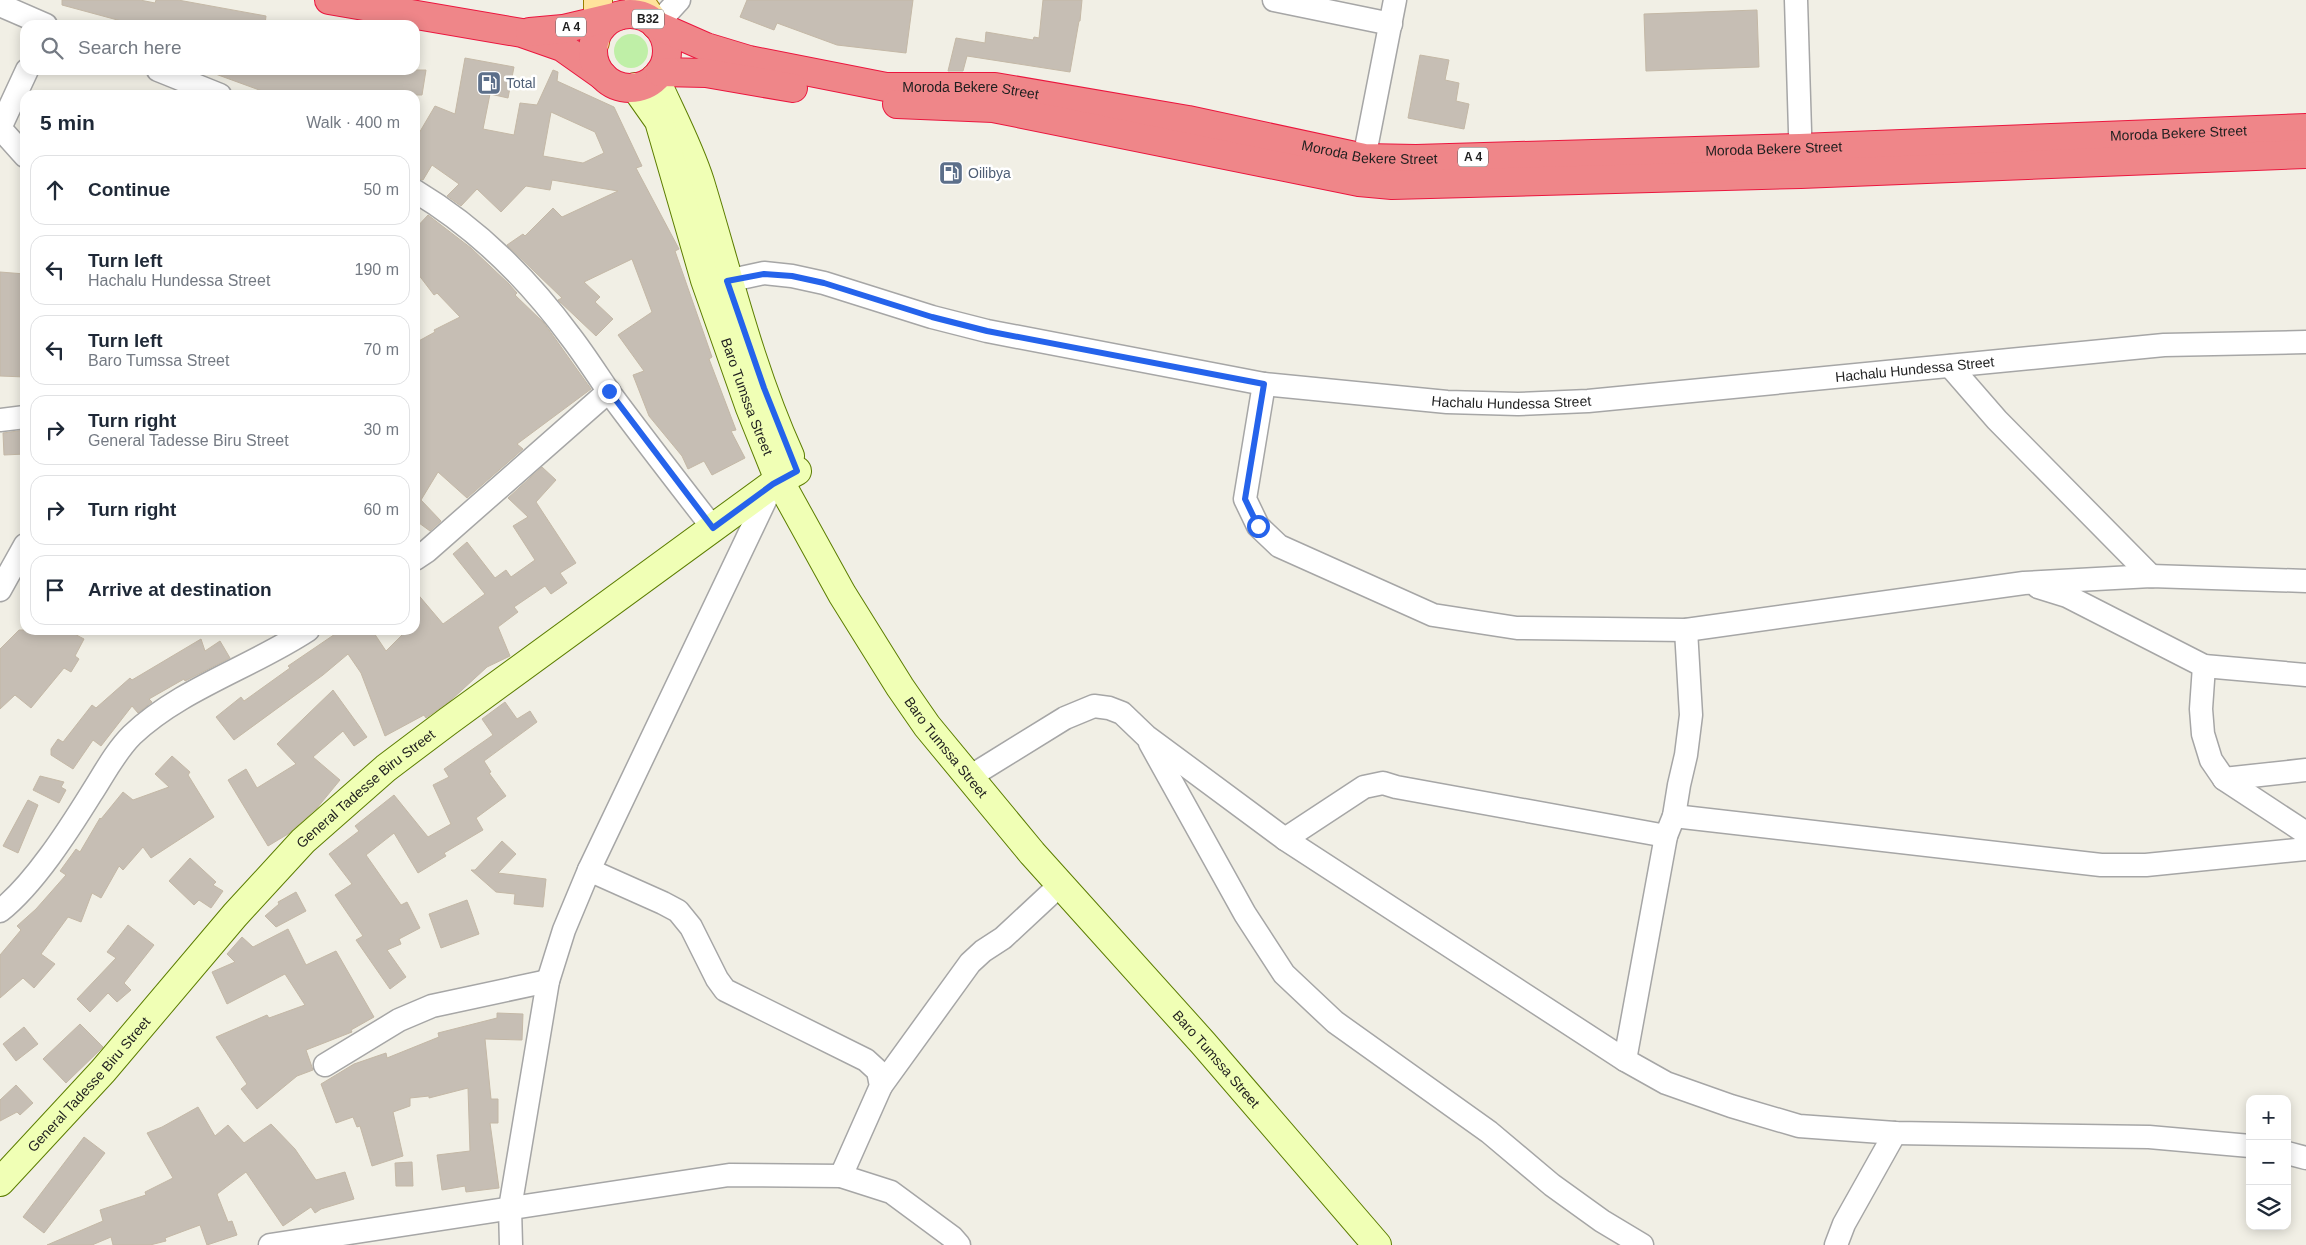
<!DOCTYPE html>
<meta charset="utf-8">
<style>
:root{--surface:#fff;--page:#f6f6f7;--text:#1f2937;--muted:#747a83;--line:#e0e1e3}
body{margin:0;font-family:Arial,sans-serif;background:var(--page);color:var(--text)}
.controls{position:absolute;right:15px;bottom:15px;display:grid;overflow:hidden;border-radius:10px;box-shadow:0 2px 12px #0003}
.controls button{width:45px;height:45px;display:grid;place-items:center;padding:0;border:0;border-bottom:1px solid var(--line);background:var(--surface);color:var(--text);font:25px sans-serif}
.stop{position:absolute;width:15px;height:15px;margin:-11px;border:4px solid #2563eb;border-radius:50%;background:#fff}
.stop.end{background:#2563eb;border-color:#fff;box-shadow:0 1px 5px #0008}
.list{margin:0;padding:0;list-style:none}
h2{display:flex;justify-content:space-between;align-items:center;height:65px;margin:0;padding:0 20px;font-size:21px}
h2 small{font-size:16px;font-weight:400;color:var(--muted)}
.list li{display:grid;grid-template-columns:32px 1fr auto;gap:15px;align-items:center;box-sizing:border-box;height:70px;margin:0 10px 10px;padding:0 10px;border:1px solid var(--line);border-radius:15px}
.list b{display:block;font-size:19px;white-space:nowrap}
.list p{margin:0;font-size:16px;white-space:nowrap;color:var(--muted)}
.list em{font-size:16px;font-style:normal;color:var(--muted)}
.icon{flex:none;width:28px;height:28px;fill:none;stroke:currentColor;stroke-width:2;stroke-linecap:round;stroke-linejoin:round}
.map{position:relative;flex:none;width:2306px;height:1245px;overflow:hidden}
.search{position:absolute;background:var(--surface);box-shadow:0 2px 12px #0003;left:20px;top:20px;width:400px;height:55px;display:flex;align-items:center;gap:12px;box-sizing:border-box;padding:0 18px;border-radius:15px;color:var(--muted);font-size:19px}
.panel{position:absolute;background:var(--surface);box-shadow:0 2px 12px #0003;left:20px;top:90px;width:400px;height:545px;border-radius:15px}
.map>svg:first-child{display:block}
.grass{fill:#bfefa7}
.building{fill:#c6beb4;stroke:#c4b8a6;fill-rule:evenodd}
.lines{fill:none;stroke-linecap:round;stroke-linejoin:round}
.street-casing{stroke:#a6a6a6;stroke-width:25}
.secondary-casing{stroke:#5c7d00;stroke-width:30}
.primary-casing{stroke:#9b7f00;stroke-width:30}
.highway-casing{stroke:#eb163e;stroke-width:30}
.street{stroke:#fff;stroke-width:22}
.secondary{stroke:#f0ffb5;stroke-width:28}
.primary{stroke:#ffe39c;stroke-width:28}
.highway{stroke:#ef8689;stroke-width:28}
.route{stroke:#2563eb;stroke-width:6}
.labels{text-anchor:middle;stroke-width:5;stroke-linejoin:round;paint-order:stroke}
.shield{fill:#fff;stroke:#626262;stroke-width:1}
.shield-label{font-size:12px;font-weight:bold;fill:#1f1f1f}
.service-label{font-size:14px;fill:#4e5e75;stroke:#fff;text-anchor:start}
.street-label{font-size:14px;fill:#1f1f1f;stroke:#fff}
</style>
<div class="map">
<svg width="2306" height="1245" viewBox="0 0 2306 1245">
<rect width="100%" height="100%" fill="#f1efe5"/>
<!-- grass -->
<circle class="grass" cx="631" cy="51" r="17"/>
<!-- building -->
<g class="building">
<path d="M62,0H140L155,3L156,0H178L266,16L265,25H124L125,22L62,5Z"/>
<path d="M747,0H913L906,53L837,45L777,23L774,30L740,17Z"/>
<path d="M1043,0H1082L1080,21H1079L1070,72L967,56L963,71H948L956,38L985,43L986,32L1033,40L1034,37L1039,38Z"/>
<path d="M1757,10L1759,67L1646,71L1644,14Z"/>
<path d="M1420,55L1449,60L1445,80L1459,83L1456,101L1469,104L1464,129L1408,118Z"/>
<path d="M465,58L514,67L508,98L490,94L483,129L514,135L520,103L537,105L553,70L558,72L557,81L614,107L642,166L636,168L679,249L675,251L712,357L709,359L736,430L731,431L745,458L712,475L704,461L688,469L682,456L649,416L633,375L644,371L618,335L652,312L632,259L584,282L600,297L595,302L613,319L596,336L558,300L562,298L507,245L523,234L525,236L553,208L562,217L618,191L552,180L550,190L526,186L501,212L477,189L461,206L447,196L459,184L432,165L423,180L415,178V140L435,106L455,114ZM551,112L595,132L604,153L583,163L543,156Z"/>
<path d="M210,70H426L422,95H273L210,72Z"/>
<path d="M428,215L471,248L509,284L517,293L515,295L544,323L591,389L517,444L523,449L467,498L438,472L421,500L441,521L430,531L415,520V343L435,332L434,330L460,317L437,293L434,295L415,270V229Z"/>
<path d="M0,272L25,274V377L0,376Z"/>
<path d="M25,430V454L4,455L3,433Z"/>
<path d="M542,467L556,480L536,502L576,563L560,573L567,583L551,594L545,586L514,607L518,612L498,627L510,656L487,667L450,701L426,718L424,715L385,736L361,673L348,654L323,675L234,740L216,717L241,697L244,701L290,668L288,666L341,630H372L386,651L407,630H415V591L443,624L485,594L453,554L467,542L495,578L506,570L511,577L535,560L513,526L528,517L508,498Z"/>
<path d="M19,630H67L84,639L75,656L79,659L71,672L64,668L31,708L15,695L0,709V649Z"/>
<path d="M201,639L205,651L220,641L230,658L185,681L184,679L149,699L152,702L138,713L132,706L101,746L93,740L73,769L51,755V749L58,739L63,742L92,705L96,708L130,678L132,680Z"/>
<path d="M333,690L367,737L354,746L343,731L313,757L340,780L317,808L288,834L268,846L228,780L246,769L257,788L296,764L277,744Z"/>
<path d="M505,702L517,719L530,711L537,722L484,761L491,772L489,773L506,796L476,818L483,830L444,853L446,856L418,873L394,833L366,855L401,905L407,902L420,928L399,939L401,944L387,950L406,977L390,989L356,940L363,936L335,895L352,884L329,854L359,831L355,826L394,795L428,837L451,824L433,785L449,777L444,769L493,735L482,719Z"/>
<path d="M172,756L190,772L188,775L214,817L151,858L143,847L123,870L119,866L101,898L92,893L81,922L68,917L41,954L55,964L34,988L23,978L0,998V955L21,930L17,926L36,909L66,875L60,871L76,849L80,852L100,818L101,819L123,792L133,800L169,787L155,774Z"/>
<path d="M40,776L64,782L61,787L66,790L59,803L33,790Z"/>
<path d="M28,800L38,805L18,853L3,846Z"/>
<path d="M502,841L516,854L498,873L546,879L543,907L514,904L515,894L496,892L471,870H475Z"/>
<path d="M190,858L216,882L213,885L223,891L211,908L199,900L194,905L169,881Z"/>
<path d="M296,892L306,911L276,927L265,916L279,904L278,902Z"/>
<path d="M467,900L479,934L441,948L429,914Z"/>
<path d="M128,925L154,945L124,983L131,990L117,1002L108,993L90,1012L77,999L116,958L107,952Z"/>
<path d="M288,929L306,965L336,951L374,1017L351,1030L352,1032L306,1050L313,1070L297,1076L257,1109L241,1089L247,1084L216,1037L267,1015L269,1018L305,1005L285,974L227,1004L212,972L235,962L227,954L242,937L253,947Z"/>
<path d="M497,1013L523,1014L522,1040L485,1039L491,1099H498V1123H490L499,1188L466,1192L465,1186L442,1190L437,1155L470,1151L468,1088L429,1098V1096L410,1098V1106L393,1112L403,1156L372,1166L360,1126L357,1127L353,1117L336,1123L321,1084L354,1064L386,1053L387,1058L439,1037L438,1033L497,1018Z"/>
<path d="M80,1024L103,1047L66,1083L43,1059Z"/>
<path d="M24,1027L38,1044L16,1061L3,1044Z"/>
<path d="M16,1085L33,1103L20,1115L17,1112L0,1121V1100Z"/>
<path d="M198,1107L215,1136L228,1125L244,1143L271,1124L295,1149L316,1180L345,1172L354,1199L321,1209L315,1213L311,1207L283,1226L246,1172L217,1194L228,1222L232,1221L237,1235L207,1245L200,1225L165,1238L166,1241L150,1245H113L111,1237L92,1245H47L103,1221L100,1210L146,1195L145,1192L173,1178L147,1133L162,1127Z"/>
<path d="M84,1137L105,1153L44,1233L23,1217Z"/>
<path d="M412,1162L413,1186H396L395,1163Z"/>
</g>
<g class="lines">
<defs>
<g id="street">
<path d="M1274,0L1391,24"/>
<path d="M1796,0L1801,164"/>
<path d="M0,5L46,25"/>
<path d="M656,25L679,0"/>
<path d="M158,70L220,95"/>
<path d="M0,128L27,70"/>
<path d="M0,128L25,156"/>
<path d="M1361,174L1395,0"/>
<path d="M415,191C475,227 528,279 570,336C584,354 596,373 609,392C643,438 678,483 713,528"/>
<path id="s1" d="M727,281L764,273L792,276L824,283L932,317L987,331L1264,384L1447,402L1518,404L1588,401L2164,345L2306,342"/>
<path d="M1950,366L1997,420L2151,576"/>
<path d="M1264,384L1245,499L1258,526L1279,546L1433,615L1517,628L1686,630L2024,583L2151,576L2306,581"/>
<path d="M0,420L25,417"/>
<path d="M415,559L427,551L609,391"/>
<path d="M2038,587L2067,596L2204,666L2306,675"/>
<path d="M0,590L25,545"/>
<path d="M2204,666L2201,709L2203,734L2211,760L2224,779L2306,833"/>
<path d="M1150,743L1245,914L1284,974L1335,1022L1489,1132L1552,1185L1602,1221L1642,1245"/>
<path d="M976,773L1065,718L1094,706L1109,708L1122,713L1146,736L1285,839L1625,1060L1666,1083L1731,1106L1799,1126L1895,1133L2149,1137L2250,1146"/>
<path d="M2224,779L2306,770"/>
<path d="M1674,816L2101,865H2146L2306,849"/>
<path d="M1285,839L1364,787L1383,783L1396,787L1666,836"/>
<path d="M589,870L663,903L678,911L691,927L717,979L725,990L866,1060L878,1071L881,1086L841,1176"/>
<path d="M0,911C34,884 68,831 91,794C104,774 115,752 132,735C180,689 252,667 308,630"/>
<path d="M1625,1060L1666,836L1674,816L1679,785L1686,755L1691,715L1686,630"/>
<path d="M325,1065L399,1020L432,1006L548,981"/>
<path d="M881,1086L970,963L983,951L1003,938L1060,885"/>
<path d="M2287,1153L2306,1158"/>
<path d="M270,1245L729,1175L841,1176L891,1192L952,1237L959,1245"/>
<path d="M511,1245L510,1208L548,981L564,930L589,870L773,484"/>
<path d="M1836,1245L1844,1224L1895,1133"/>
</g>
<g id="secondary">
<path d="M655,78C670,112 689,147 700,182C728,274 750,368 790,456"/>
<path id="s2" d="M635,87L659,121L705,280L750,408L779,480L842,594L900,687L927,726L1032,853L1203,1043L1377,1245"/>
<path id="s3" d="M0,1182L103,1071L235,915L303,841L386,768L447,722L773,484L797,471"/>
</g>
<g id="primary">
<path d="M639,0L656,25"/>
<path d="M595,42L598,21V0"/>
</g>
<g id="highway">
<path d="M329,0L522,33L562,47L603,76"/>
<circle cx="630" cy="51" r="37"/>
<path id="s4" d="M656,25L706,47L749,60L886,87H995L1188,120L1364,158L1416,159L1800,148L2306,128"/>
<path d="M530,32L563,29L618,16"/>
<path d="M660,72L706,73L793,88"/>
<path d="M897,104L993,108L1359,182L1392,185L1801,174L2306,154"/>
</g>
</defs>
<!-- street casing -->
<use href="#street" class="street-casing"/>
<!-- secondary casing -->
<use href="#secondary" class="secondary-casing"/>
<!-- primary casing -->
<use href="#primary" class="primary-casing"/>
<!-- highway casing -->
<use href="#highway" class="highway-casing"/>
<!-- street -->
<use href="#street" class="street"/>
<!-- secondary -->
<use href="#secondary" class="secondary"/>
<!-- primary -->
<use href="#primary" class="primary"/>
<!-- highway -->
<use href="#highway" class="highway"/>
</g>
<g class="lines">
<!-- route -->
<path class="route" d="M609,391L713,528L773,484L797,471L764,388L727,281L764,274L792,276L824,283L932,317L987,331L1264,384L1245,499L1258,526"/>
</g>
<!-- icons -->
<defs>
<symbol id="fuel-square" viewBox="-11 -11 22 22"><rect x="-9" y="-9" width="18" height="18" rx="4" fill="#5c6f8a" stroke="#fff"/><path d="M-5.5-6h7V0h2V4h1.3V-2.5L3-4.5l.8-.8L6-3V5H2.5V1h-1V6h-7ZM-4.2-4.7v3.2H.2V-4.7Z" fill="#fff"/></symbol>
</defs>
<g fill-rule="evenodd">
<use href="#fuel-square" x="475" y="69" width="28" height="28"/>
<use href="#fuel-square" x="937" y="159" width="28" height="28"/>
</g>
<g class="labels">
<!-- shield labels -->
<g class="shield">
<rect x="632" y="9.5" width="32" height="19" rx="4"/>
<rect x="556" y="17.5" width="30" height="19" rx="4"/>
<rect x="1458" y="147.5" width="30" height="19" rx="4"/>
</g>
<g class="shield-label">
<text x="648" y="23">B32</text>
<text x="571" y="31">A 4</text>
<text x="1473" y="161">A 4</text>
</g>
<!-- service labels -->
<g class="service-label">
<text x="506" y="88">Total</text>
<text x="968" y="178">Oilibya</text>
</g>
<!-- street labels -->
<g class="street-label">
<text dy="5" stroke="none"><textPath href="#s4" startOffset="324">Moroda Bekere Street</textPath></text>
<text dy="5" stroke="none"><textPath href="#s4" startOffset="1539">Moroda Bekere Street</textPath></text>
<text dy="5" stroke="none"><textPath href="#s4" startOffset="1134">Moroda Bekere Street</textPath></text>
<text dy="5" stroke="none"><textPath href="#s4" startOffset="729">Moroda Bekere Street</textPath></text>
<text dy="5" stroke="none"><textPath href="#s1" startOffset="1204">Hachalu Hundessa Street</textPath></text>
<text dy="5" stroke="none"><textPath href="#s2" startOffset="331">Baro Tumssa Street</textPath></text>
<text dy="5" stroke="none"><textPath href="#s1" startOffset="799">Hachalu Hundessa Street</textPath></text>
<text dy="5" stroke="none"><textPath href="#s2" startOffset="736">Baro Tumssa Street</textPath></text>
<text dy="5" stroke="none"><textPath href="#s3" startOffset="538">General Tadesse Biru Street</textPath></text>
<text dy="5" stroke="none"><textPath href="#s2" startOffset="1149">Baro Tumssa Street</textPath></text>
<text dy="5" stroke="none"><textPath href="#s3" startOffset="132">General Tadesse Biru Street</textPath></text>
</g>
</g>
</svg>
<div class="controls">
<button>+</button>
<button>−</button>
<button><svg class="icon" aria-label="layers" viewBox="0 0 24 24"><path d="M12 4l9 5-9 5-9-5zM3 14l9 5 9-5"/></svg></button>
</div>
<div class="stop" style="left:1258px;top:526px"></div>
<div class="stop end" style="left:609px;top:391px"></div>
<div class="search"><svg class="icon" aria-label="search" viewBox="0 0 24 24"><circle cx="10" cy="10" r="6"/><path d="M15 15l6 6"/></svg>Search here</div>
<section class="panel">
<h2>5 min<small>Walk · 400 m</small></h2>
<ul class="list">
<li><svg class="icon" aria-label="ahead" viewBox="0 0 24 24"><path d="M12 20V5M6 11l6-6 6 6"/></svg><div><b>Continue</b></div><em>50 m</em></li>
<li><svg class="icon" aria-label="left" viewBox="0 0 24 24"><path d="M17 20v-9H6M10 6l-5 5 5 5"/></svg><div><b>Turn left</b><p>Hachalu Hundessa Street</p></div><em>190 m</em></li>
<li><svg class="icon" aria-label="left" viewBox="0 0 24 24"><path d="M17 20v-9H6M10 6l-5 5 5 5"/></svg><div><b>Turn left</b><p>Baro Tumssa Street</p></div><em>70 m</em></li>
<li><svg class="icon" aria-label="right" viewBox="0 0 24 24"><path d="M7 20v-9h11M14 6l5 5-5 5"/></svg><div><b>Turn right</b><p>General Tadesse Biru Street</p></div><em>30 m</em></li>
<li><svg class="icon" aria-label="right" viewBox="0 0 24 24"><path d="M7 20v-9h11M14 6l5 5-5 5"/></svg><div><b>Turn right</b></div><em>60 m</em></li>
<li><svg class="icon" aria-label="arrive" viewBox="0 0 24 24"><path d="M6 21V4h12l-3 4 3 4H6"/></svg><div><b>Arrive at destination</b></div></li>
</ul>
</section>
</div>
